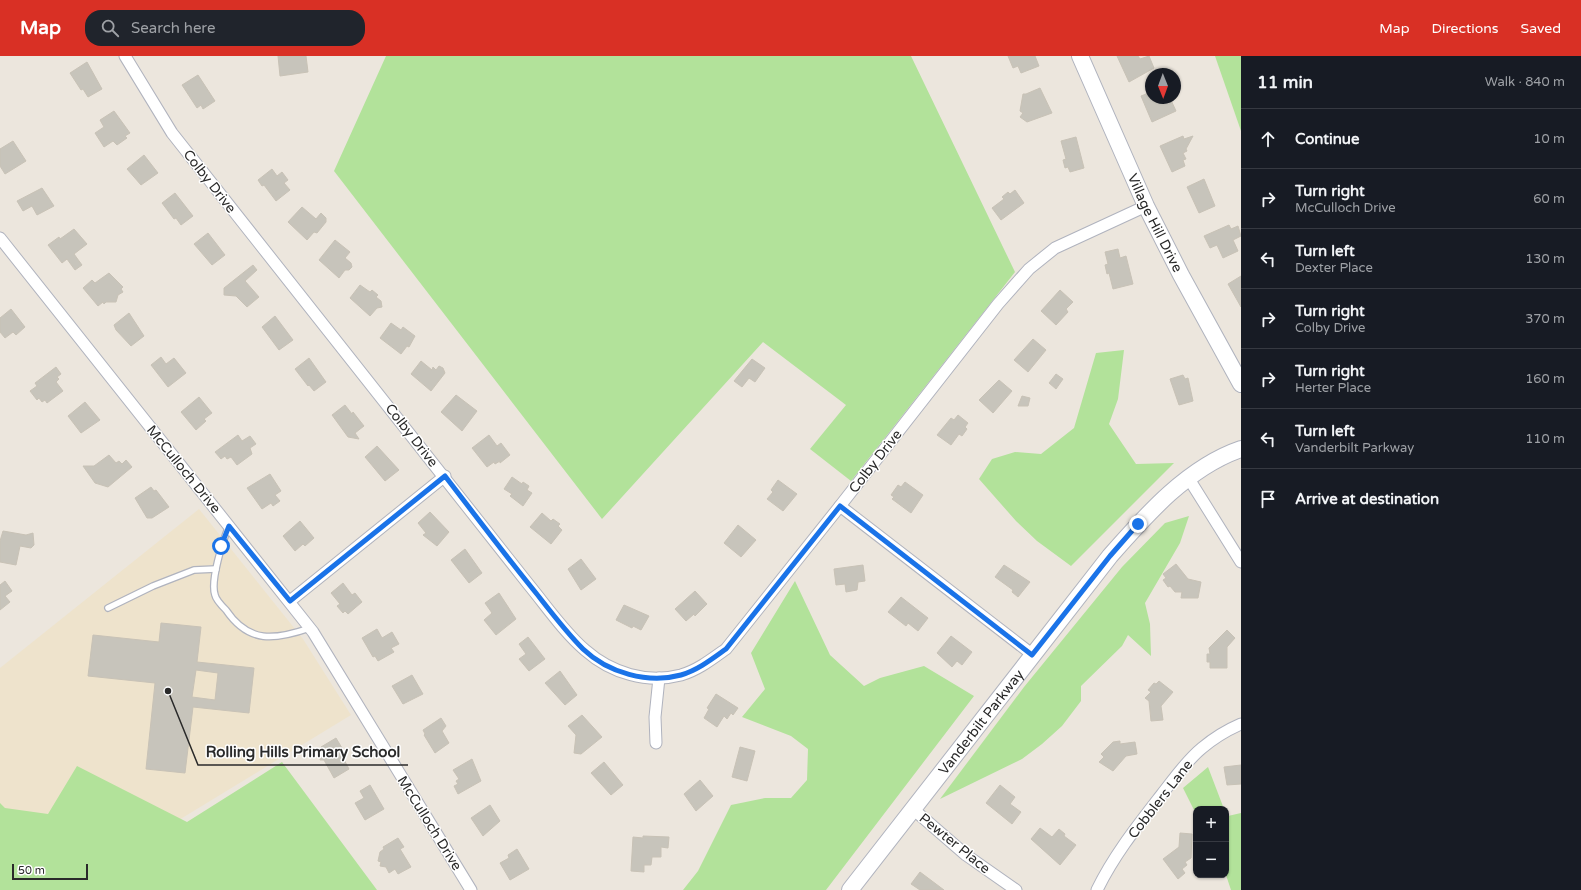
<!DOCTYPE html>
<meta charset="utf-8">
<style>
:root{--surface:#171b24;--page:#20242c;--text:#f1f3f6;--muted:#9ea1a6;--line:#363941;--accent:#d93025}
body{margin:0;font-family:"Varela Round",sans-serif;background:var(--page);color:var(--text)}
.controls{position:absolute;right:12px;bottom:12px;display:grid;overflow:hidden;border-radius:8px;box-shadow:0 1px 3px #0004}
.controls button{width:36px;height:36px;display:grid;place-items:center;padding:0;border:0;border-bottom:1px solid var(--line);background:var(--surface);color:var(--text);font:20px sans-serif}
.compass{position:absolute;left:1145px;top:12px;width:36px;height:36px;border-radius:50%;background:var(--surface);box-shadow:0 1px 3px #0004;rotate:179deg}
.scale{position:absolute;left:12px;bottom:10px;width:76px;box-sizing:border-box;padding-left:4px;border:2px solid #2a2a2a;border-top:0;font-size:11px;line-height:14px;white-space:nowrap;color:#2a2a2a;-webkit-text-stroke:3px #fff;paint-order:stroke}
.stop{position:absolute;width:12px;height:12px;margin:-9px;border:3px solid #1a73e8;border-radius:50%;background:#fff}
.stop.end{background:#1a73e8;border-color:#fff;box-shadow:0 1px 4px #0008}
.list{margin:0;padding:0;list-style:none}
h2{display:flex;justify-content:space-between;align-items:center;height:52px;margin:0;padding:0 16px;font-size:17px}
h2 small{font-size:13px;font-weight:400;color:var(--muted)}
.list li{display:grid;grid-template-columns:26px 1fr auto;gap:12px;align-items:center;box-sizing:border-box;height:60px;padding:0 16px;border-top:1px solid var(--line)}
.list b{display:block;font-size:15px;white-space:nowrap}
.list p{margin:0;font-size:13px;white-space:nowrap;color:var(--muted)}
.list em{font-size:13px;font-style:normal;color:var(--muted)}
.icon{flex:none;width:22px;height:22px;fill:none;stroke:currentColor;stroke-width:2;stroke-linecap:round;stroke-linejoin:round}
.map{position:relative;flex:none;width:1241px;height:834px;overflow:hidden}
header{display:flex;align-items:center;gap:24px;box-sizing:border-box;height:56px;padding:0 20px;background:var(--accent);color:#fff}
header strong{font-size:19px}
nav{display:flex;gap:22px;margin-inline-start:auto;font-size:14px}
.search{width:280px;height:36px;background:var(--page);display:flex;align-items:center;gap:10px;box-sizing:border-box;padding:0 14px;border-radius:16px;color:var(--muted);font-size:15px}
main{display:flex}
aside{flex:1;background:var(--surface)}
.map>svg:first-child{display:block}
.education{fill:#eee3cc}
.green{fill:#b2e29a}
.building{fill:#c7c4bb;stroke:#c8c2b6;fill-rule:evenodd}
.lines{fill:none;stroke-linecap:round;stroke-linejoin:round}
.lane-casing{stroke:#b0b3be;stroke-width:8}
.street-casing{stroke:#b0b3be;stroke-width:13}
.secondary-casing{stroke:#b0b3be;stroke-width:18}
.lane{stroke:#fff;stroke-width:5.5}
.street{stroke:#fff;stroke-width:11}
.secondary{stroke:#fff;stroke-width:16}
.route{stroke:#1a73e8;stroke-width:5}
.labels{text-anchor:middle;stroke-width:3;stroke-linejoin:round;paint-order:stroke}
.street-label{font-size:14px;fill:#2a2a2a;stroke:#fff}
.leader{fill:none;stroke:#2a2a2a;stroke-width:1.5}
.callout-dot{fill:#2a2a2a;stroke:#fff;stroke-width:1.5}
.callout-label{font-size:15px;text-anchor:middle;font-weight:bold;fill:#2a2a2a;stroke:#fff;stroke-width:3;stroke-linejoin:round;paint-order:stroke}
</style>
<header>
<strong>Map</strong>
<div class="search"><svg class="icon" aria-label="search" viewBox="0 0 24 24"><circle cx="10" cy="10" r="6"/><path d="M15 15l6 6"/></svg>Search here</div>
<nav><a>Map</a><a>Directions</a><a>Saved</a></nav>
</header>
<main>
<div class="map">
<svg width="1241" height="834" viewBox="0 0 1241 834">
<rect width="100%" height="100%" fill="#ece6dd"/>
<!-- education -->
<path class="education" d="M199,453L303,583L351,659L64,834H0V612Z"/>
<!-- green -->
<g class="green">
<path d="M386,0H911L1015,216L851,425L810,393L846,349L763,286L602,463L334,115Z"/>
<path d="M1215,0H1241V75Z"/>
<path d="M1124,294L1118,343L1109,368L1136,408L1174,407L1071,510L1037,485L1016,465L979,423L992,403L1015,396L1041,398L1074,372L1096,297Z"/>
<path d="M1189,460L1180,487L1145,547L1150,568L1151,600L1128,579L1122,590L1081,630V645L1062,670L1042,688L1022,703L940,743L1024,631L1122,511L1165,467Z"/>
<path d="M795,525L830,599L864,630L880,622L924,610L974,640L826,834H683L698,815L731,749L765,742H791L807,724L808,693L791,680L742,661L765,633L751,597Z"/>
<path d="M282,706L377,834H0V747L5,752L48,758L77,710L187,766Z"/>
<path d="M1208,711L1224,753H1196V758L1183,732Z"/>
<path d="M1226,757L1228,760L1241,757V834H1231L1226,819Z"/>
</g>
<!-- building -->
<g class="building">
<path d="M278,0H306L308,16L280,20Z"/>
<path d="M1008,0H1035L1039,10L1021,17L1018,10L1013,12Z"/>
<path d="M1117,0H1138L1140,3L1149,0L1154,12L1129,26Z"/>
<path d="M87,6L102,33L88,41L83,33L81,34L70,17Z"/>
<path d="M198,19L215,45L203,53L201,49L197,52L182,29Z"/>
<path d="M1040,32L1052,57L1027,66L1020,61L1023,57L1020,55L1023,38H1026Z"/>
<path d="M1151,36V42H1158L1160,46L1170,42L1176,55L1152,66L1141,40Z"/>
<path d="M114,55L130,77L125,80L127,82L117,89L113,85L104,91L95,77L104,71L100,64Z"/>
<path d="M1183,80L1184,83L1193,80L1186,93L1187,95L1183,97L1186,103L1183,104L1185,110L1172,116L1160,90Z"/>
<path d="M1076,81L1084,112L1070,116L1068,111L1065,112L1063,104L1066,103L1061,85Z"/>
<path d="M13,85L26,105L5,118L0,110V93Z"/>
<path d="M144,99L158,117L141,129L127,113Z"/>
<path d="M272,113L277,120L282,116L288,124L284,127L290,134L276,145L264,129L262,130L258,124Z"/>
<path d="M1204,123L1215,150L1199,157L1187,131Z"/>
<path d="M42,132L54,150L37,159L32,150L23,155L17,145Z"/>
<path d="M1015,134L1024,147L1001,164L992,152L1004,143L1002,141L1008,136L1010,138Z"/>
<path d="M175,137L193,160L181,169L176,162L174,163L162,147Z"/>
<path d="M302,151L316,163L321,157L326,162V166L317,177L314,176L307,184L288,166Z"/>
<path d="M1229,169L1231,173L1238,170L1241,180L1233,184L1238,195L1223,202L1217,189L1210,192L1204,180Z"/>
<path d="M74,173L87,188L74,198L82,209L75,214L67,203L62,207L48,189L59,181L60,183Z"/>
<path d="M208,177L225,199L212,209L194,188Z"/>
<path d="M335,184L350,196L345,202L351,207L352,211L349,214H345L339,222L319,204Z"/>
<path d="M1118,193L1120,202L1126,200L1133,228L1113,233L1109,217L1107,218L1105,209L1108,208L1105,196Z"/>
<path d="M253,209L257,214L245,225L259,241L247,251L236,240L224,239V232Z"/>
<path d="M109,217L123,231L121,233L123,236L118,239L116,246H106L104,248L103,246L98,250L83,232L92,224L95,227Z"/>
<path d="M1241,220V251L1228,228Z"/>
<path d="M360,229L370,236L372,234L378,239L376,241L381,245L382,251L377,252L370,260L350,242Z"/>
<path d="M1060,234L1073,246L1066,253L1068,256L1056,269L1041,255Z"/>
<path d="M11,253L25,271L16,279L13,276L5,282L0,276V262Z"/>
<path d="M129,257L144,280L131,290L116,274L114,269Z"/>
<path d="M275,260L293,284L279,294L262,271Z"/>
<path d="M391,267L401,274L403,271L415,280L409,291L407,290L401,298L380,282Z"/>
<path d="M1033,283L1046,294L1028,316L1014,304Z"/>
<path d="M161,301L166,308L174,302L186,317L168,331L151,309Z"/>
<path d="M309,302L326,326L314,335L309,329L308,330L295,313Z"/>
<path d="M752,303L765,312L755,326L749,322L742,331L734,325Z"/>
<path d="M421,305L432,314L433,311L436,314L439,310L443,312L445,317L431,335L411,318Z"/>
<path d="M56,311L61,318L57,321L59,323L56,326L63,335L47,347L45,344L42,346L39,342L37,344L30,335L37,330L35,327Z"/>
<path d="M1056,318L1063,323L1056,333L1049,327Z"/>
<path d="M1183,319L1185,323L1188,322L1193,345L1179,349L1170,323Z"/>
<path d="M999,324L1012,335L993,357L979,344Z"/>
<path d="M456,339L477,355L462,375L441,356Z"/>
<path d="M1022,340L1030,342L1028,350H1018Z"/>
<path d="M199,341L212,357L204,363L206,365L196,374L181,356Z"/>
<path d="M85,346L100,364L81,377L68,360Z"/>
<path d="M345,349L352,358L353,356L364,370L355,377L359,383L348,381L332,359Z"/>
<path d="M958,359L968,367L965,371L967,373L962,380L959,378L951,389L937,379L951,362L954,364Z"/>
<path d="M238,379L242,385L250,380L256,388L250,392L252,398L237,409L231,401L227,403L225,400L221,403L215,396Z"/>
<path d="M489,379L497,390L501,387L510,399L500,407V405L495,408L494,406L487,411L472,392Z"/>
<path d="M377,390L399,414L385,425L365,401Z"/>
<path d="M109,399L116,407L119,405L122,408L126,404L132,411L108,431L95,427L83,410H94Z"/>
<path d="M270,418L281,435L275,439L280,445L273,450L271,447L262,453L247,432Z"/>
<path d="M512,421L522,428L523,426L529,430L527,434L532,437L523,450L510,440L512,438L504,433Z"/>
<path d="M778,424L797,438L783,455L767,443L773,436L771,434Z"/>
<path d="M905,426L923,439L911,457L892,443L894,441L891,439L898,429L901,431Z"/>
<path d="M151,431L154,435L156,434L169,451L152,462H147L135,442Z"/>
<path d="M430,456L449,476L437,490L423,479L426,477L418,467Z"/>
<path d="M542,457L551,465L553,463L560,468L558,470L562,474L551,488L530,471Z"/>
<path d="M300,465L314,482L305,490L303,488L295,495L283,480Z"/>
<path d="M738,469L756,484L741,501L724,487Z"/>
<path d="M3,475L26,479L33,477L34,489L31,492L20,490L16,509L0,506V485Z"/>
<path d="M465,493L482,517L469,527L451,504Z"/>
<path d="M581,503L596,523L581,534L568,513Z"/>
<path d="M1176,508L1188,523L1201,526L1198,542H1181L1182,536H1175L1170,530L1168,531L1163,524L1166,522L1163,518Z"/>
<path d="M863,509L865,525L858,526L857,534L846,536L845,528L836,529L834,513Z"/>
<path d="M1004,509L1030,526L1018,541L1012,536L1013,534L995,521Z"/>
<path d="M5,525L12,535L5,540L10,546L0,554V529Z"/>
<path d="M343,527L352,539L355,537L362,546L348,558L345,555L343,557L337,550L340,548L331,537Z"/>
<path d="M695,535L707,548L695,560L694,558L686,565L675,553Z"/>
<path d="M499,537L516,563L496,579L484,564L492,557L485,547Z"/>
<path d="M901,541L928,562L918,575L908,567L906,570L888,556Z"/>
<path d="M624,549L649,560L641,574L633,570L632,572L616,564Z"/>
<path d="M161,567L201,571L197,606L254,612L249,657L193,651L185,717L146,713L155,627L88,620L93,579L159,586ZM196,614L218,617L215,644L192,641Z"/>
<path d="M377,573L382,582L392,576L399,588L391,592L394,596L378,605L375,600L373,601L362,582Z"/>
<path d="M1227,574L1235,582L1227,591V612H1210V606H1207V598H1210L1209,592Z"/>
<path d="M951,580L972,596L962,609L957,605L952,611L937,597Z"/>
<path d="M528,581L545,603L529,615L519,603L526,598L519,588Z"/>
<path d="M560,615L577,639L565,649L545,627Z"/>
<path d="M412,619L423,638L403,648L392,630Z"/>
<path d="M1159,625L1173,636L1161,650L1163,664L1151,665L1149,645L1145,642L1151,636L1148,634L1154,627L1156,628Z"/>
<path d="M716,638L738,652L733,659L731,657L727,663L724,660L717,671L704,662L709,653L707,652Z"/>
<path d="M582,659L602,681L581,698L574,697L576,679L568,670Z"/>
<path d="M441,662L446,670L442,675L449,687L435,697L424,679L425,678L423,674Z"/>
<path d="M336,682L342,692L339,694L349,713L334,722L324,704H320L321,695L323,694L321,691Z"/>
<path d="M1120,685V688L1135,686L1137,698L1126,700L1113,715L1099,706L1104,701L1101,698L1113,686Z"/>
<path d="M740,691L755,695L747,725L732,721Z"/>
<path d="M472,703L481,725L458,738L454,730L458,728L456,725L459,723L453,714Z"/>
<path d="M604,706L623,729L611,739L591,717Z"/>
<path d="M1241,709V728L1227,729L1224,711Z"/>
<path d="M700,724L713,740L696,755L684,738Z"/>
<path d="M370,729L384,753L365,764L355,747L364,742L360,735Z"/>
<path d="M1000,729L1015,741L1010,748L1021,756L1012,768L986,747Z"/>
<path d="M490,749L500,765L483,780L471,762Z"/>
<path d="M1040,772L1052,781L1059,773L1065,778L1064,780L1076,789L1060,809L1031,783Z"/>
<path d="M1180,777L1192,778L1191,802L1185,806L1187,809L1182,813L1185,817L1178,823L1163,803L1179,791Z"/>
<path d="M643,780L669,781L668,792L661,791V801H652L651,809H644V816L631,815L633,781L643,782Z"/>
<path d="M398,782L404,791L400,793L411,811L398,818L395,813L389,817L386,811L380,810L381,806L378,805L380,796L384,793L383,791Z"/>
<path d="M517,793L529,813L510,824L500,807L509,802L508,799Z"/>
<path d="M920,816L944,834H920L911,828Z"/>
</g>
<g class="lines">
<defs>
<g id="lane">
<path d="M229,470C223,484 210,525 215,539C216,544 222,550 226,554C249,588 275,584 310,572"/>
<path d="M108,552L153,530L194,514L216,513"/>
</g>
<g id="street">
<path d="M125,0L172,77L529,529C547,551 564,576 585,594C611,617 647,628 681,619C698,614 712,603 726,593L840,450L998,248L1029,213L1055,192L1146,150"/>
<path d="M0,182L313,576L471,834"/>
<path d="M1189,423L1241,506"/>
<path d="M840,450L1033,599"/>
<path d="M290,545L445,420"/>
<path d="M656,687L655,661L659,622"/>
<path d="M913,753L966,799L1016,834"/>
<path d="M1097,834C1114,799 1138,769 1162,738C1174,723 1186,705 1202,692C1214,682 1227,674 1241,668"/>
</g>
<g id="secondary">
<path id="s1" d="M1080,0L1146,150L1181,219L1241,328"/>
<path id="s2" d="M850,834L1110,500C1146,459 1188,411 1241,393"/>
</g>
</defs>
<!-- lane casing -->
<use href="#lane" class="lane-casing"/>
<!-- street casing -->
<use href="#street" class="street-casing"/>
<!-- secondary casing -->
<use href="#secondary" class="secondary-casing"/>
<!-- lane -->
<use href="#lane" class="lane"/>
<!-- street -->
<use href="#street" class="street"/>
<!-- secondary -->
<use href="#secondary" class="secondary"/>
</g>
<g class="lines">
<!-- route -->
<path class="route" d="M221,490L229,470L290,545L445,420C475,459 505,499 536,537C551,556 566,576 583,593C608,617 648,628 681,619C698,614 712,603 726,593L840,450L1032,599L1110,500L1138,468"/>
</g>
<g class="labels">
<!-- street labels -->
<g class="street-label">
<text transform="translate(210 125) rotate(52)" y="5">Colby Drive</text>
<text dy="5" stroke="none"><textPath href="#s1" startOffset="183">Village Hill Drive</textPath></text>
<text transform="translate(412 379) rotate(52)" y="5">Colby Drive</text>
<text transform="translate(875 405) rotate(-52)" y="5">Colby Drive</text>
<text transform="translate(184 413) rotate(51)" y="5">McCulloch Drive</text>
<text dy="5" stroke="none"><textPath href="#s2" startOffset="213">Vanderbilt Parkway</textPath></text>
<text transform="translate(1160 743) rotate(-52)" y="5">Cobblers Lane</text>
<text transform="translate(430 767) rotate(58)" y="5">McCulloch Drive</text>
<text transform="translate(955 787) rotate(39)" y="5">Pewter Place</text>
</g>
</g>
<!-- callouts -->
<path class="leader" d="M168 635L198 709H408"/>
<circle class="callout-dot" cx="168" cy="635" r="4"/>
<g class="callout-label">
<text x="303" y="701">Rolling Hills Primary School</text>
</g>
</svg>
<div class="controls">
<button>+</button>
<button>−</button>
</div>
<svg class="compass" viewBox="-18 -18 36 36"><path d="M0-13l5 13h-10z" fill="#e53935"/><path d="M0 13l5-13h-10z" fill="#9ea1a6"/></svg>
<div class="scale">50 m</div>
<div class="stop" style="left:221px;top:490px"></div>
<div class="stop end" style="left:1138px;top:468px"></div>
</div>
<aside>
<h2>11 min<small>Walk · 840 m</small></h2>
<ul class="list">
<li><svg class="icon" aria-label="ahead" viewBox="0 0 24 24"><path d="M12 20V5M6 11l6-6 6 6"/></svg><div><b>Continue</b></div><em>10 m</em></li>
<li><svg class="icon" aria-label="right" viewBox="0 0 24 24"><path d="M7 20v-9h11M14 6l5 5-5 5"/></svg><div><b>Turn right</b><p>McCulloch Drive</p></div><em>60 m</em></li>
<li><svg class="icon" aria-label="left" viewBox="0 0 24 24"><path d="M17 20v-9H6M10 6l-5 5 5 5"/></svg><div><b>Turn left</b><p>Dexter Place</p></div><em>130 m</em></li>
<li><svg class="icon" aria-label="right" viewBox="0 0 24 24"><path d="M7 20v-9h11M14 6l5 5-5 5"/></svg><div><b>Turn right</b><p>Colby Drive</p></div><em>370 m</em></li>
<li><svg class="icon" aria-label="right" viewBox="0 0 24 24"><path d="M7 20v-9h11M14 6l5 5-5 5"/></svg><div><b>Turn right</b><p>Herter Place</p></div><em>160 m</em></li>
<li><svg class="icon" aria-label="left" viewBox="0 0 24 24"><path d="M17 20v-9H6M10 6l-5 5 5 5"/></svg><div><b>Turn left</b><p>Vanderbilt Parkway</p></div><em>110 m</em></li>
<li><svg class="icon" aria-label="arrive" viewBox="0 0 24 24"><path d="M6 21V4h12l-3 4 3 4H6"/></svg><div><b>Arrive at destination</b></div></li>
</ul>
</aside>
</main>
